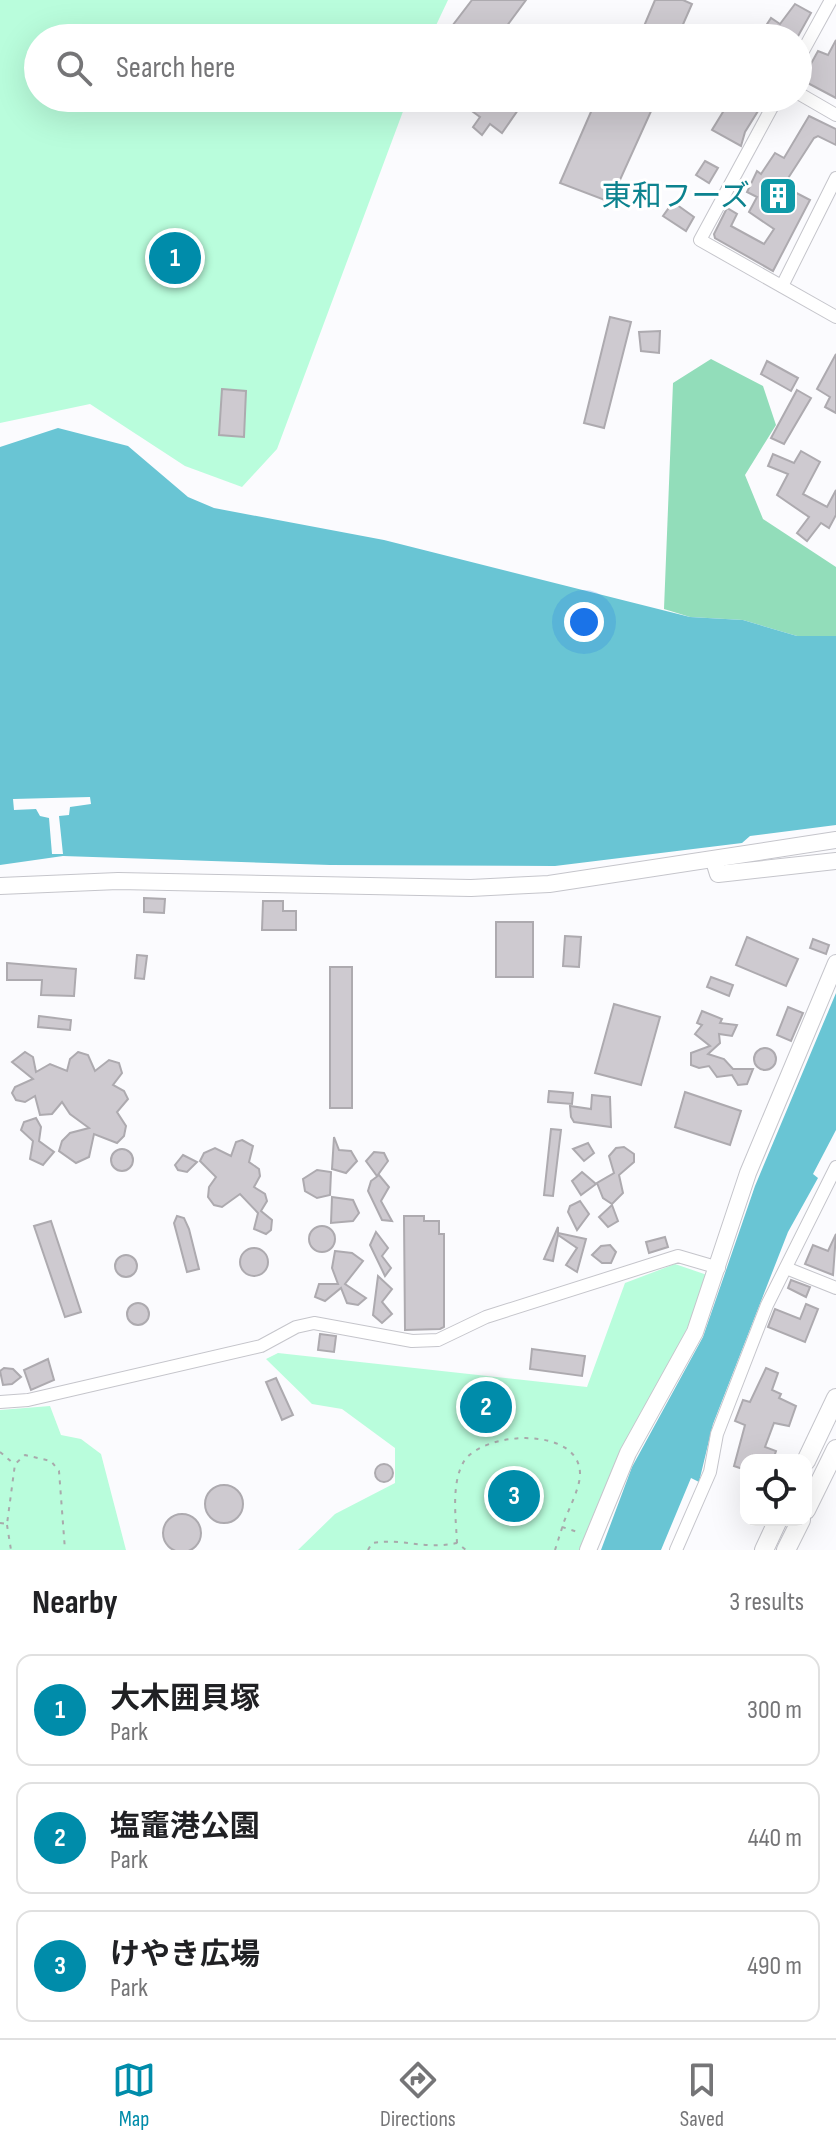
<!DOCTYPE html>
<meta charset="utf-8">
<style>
:root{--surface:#fff;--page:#f2f2f2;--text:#202124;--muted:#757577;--line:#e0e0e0;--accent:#008caa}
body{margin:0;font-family:"Sofia Sans Condensed","Noto Sans JP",sans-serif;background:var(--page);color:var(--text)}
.controls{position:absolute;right:24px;bottom:24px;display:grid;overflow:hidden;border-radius:16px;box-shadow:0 8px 32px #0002}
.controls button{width:72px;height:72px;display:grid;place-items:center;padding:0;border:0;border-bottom:2px solid var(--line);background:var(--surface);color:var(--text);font:40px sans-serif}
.you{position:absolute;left:584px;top:622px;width:28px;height:28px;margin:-20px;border:6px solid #fff;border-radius:50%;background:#1a73e8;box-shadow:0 0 0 12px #1a73e833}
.badge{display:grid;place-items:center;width:52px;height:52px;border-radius:50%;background:var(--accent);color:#fff;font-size:26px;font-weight:700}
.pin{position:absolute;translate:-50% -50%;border:4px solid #fff;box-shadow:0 2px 8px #0006}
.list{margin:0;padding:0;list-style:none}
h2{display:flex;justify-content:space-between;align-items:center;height:104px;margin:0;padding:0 32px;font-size:34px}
h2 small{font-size:26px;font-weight:400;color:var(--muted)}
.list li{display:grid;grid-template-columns:52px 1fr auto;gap:24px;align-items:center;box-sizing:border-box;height:112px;margin:0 16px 16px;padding:0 16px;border:2px solid var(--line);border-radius:16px}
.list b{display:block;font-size:30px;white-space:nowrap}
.list p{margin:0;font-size:26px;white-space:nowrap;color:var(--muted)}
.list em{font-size:26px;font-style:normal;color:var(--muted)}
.icon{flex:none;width:44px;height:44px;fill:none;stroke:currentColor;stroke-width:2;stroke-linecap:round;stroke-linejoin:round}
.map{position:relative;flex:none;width:836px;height:1550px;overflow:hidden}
.search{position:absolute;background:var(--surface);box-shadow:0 8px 32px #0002;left:24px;right:24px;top:24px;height:88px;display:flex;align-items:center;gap:20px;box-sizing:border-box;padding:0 28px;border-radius:44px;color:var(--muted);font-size:30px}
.sheet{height:488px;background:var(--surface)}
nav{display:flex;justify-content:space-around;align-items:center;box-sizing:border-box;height:112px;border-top:2px solid var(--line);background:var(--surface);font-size:22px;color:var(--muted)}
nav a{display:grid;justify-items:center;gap:4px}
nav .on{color:var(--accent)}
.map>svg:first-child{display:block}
.green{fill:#b9fddc}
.forest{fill:#92ddba}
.water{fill:#69c5d4}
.pier{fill:#fbfbfe}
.building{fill:#cecad0;stroke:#adaaaf;stroke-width:2}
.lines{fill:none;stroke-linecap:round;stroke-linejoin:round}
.street-casing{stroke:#c5c5cb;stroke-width:14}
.secondary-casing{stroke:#c5c5cb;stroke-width:18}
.primary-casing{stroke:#c5c5cb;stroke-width:20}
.path{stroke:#a8a9ab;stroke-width:2;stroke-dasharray:4 6;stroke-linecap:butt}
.street{stroke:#fff;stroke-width:12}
.secondary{stroke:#fff;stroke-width:16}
.primary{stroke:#fff;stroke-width:18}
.labels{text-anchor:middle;stroke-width:6;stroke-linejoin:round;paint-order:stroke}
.culture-label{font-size:30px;fill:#0d838f;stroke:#fff;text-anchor:end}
</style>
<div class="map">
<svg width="836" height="1550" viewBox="0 0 836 1550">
<rect width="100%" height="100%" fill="#fbfbfe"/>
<!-- green -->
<g class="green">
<path d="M0,0H448L430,38H38V98H408L277,449L242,487L185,466L90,404L0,423Z"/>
<path d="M675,1264L710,1276C672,1370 617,1456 579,1550H298L335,1514L395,1483V1448L342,1409L312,1404L266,1359L278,1353L587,1387L625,1283Z"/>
<path d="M50,1406L61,1435L81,1439L101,1454L126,1550H0V1410Z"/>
</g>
<!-- forest -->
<path class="forest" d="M711,359L763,386L776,425L745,475L763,519L836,567V636H797L743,620L690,617L664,609L673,383Z"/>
<!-- water -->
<g class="water">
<path d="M58,428L128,446L188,497L214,508L384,540L690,617L743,620L797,636H836V825L750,836L742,843L555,866L330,865L63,856L0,865V447Z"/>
<path d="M836,993V1130L813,1174L818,1178L788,1232L713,1424L699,1482L691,1478L661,1550H601L632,1467L703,1337L755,1186Z"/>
</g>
<!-- pier -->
<path class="pier" d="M90,797L91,804L70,807L69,815L59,816L63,854H52L49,818L40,816L36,809L14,810L13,799Z"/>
<!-- building -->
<g class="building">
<path d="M472,0H526L498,38H443Z"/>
<path d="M655,0H683L692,4L677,38H639Z"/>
<path d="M795,4L811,13L797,38L780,30L775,38H758L771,18L780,24Z"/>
<path d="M836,40V98L802,80L818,51L828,55Z"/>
<path d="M454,98H502L518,110L502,133L490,124L482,135L473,127L480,117Z"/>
<path d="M597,98H657L610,202L560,183Z"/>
<path d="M726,98H759L753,108L758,111L745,132L741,146L712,130L726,107L722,104Z"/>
<path d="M809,116L836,129V145L818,136L814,138L783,186L810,200L773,271L715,238L714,234L727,208L737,214L731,226L764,244L774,229L749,212L757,197L747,192L757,171L761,174L775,153L784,158Z"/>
<path d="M705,161L718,168L709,183L696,175Z"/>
<path d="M673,202L694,217L686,231L663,216Z"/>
<path d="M610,317L631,322L604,428L584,423Z"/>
<path d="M660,331L659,353L641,351L639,332Z"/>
<path d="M836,354V413L825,407L830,397L817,389Z"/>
<path d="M767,361L798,378L791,391L761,374Z"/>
<path d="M222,389L246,391L244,437L219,435Z"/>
<path d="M797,390L811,398L784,444L771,438Z"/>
<path d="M801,451L820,462L803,494L827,507L836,490V515L829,528L821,523L807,541L797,533L809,517L777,495L788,474L768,466L773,454L794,463Z"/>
<path d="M144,898L165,899L164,913L144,912Z"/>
<path d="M263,901H283V911H296V930H262Z"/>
<rect x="496" y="922" width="37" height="55"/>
<path d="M565,936L581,937L579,967L563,966Z"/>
<path d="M747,937L798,959L786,986L736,965Z"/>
<path d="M813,939L829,945L826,954L810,948Z"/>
<path d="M137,955L147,956L144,979L135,978Z"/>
<path d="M7,963L76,969L74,996L41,995L42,980H7Z"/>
<rect x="330" y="967" width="22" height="141"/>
<path d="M711,977L733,985L729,996L707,987Z"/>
<path d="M614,1004L660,1017L641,1085L595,1073Z"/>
<path d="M788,1007L803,1013L791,1041L777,1035Z"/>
<path d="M702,1011L722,1019L720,1023L737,1025L732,1036L719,1034L720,1043L708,1054L724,1059L733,1069H753L747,1084L738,1085L732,1075L717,1077L709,1066L699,1068L691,1065V1053L710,1046L695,1034L702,1025L697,1023Z"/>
<path d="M39,1016L71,1020L70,1030L38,1027Z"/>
<circle cx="765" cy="1059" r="11"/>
<path d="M78,1052L88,1055L95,1071L109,1060L119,1063L122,1073L113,1085L124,1091L128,1099L117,1112L126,1126L124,1136L117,1143L94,1134L89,1157L76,1163L59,1151L62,1141L70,1133L89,1128L70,1114L62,1102L52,1114L40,1115L35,1096L25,1102L16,1100L12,1093L15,1087L33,1079L12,1062L25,1052L33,1057L36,1072L50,1064L67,1071L70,1059Z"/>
<path d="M549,1091L573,1093L572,1104L548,1102Z"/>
<path d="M685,1092L741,1111L730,1145L675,1127Z"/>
<path d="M592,1095L610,1097L611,1127L574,1122L571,1117L570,1106L591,1109Z"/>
<path d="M36,1118L41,1127L39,1141L54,1152L43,1165L30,1159L33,1141L21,1130L24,1122Z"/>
<path d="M551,1129L561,1130L553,1196L544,1195Z"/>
<path d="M334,1137L339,1150L351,1151L357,1161L346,1173L332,1169Z"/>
<path d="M242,1140L253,1146L249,1162L259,1169L260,1176L254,1187L265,1194L267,1201L261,1211L272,1220L271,1230L266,1234L254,1229L258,1213L240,1194L222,1207L214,1205L208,1197L209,1187L216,1177L200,1161L204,1153L215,1148L231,1156L236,1142Z"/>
<path d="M588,1143L594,1153L584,1161L573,1149Z"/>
<path d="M624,1147L634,1154V1162L619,1175L623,1193L612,1204L603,1198L597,1183L614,1173L609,1156L616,1148Z"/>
<circle cx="122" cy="1160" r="11"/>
<path d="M374,1152L384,1153L388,1161L377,1176L366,1161Z"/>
<path d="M183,1155L197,1162L187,1172L178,1170L175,1165Z"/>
<path d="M317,1170L331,1172L330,1195L317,1198L305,1191L303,1179Z"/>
<path d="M582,1172L596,1184L581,1195L572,1181Z"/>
<path d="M379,1175L389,1187L381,1201L392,1221L382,1220L368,1191L371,1181Z"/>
<path d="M332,1197L353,1200L359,1213L353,1221L331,1223Z"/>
<path d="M580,1201L589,1214L577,1230L568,1212L570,1206Z"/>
<path d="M612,1205L618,1221L608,1227L599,1217Z"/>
<path d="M177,1216L184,1218L189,1229L199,1269L187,1272L174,1223Z"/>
<path d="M404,1216H424V1221H439V1234H444V1327L440,1329L405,1330Z"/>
<path d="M51,1221L81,1312L65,1317L34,1226Z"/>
<circle cx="322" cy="1239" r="13"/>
<path d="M558,1227V1233L586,1239L577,1272L566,1265L577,1248L558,1235L553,1261L544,1259Z"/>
<path d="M376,1232L388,1248L382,1256L391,1268L385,1276L370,1245Z"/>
<path d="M836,1234L833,1275L805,1264L813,1245L828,1251Z"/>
<path d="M665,1237L668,1247L649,1253L646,1242Z"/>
<path d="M610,1245L616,1252L611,1263H602L592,1255L601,1246Z"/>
<circle cx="254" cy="1262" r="14"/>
<path d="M335,1251L352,1253L363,1261L345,1284L366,1298L358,1305L347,1303L341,1288L325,1301L315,1297L319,1284H338L332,1268Z"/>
<circle cx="126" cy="1266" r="11"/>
<path d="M378,1276L392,1289L382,1302L392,1314L382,1323L373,1315Z"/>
<path d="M791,1280L810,1287L806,1297L788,1288Z"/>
<circle cx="138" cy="1314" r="11"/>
<path d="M806,1304L818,1309L805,1342L768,1327L775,1309L800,1319Z"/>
<path d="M320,1334L336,1336L334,1352L318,1350Z"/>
<path d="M532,1349L585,1356L582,1376L530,1369Z"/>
<path d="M48,1359L54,1380L31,1390L24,1370Z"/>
<path d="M4,1368L13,1369L21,1377L12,1384L3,1385L0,1371Z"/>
<path d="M766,1368L778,1373L772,1390L781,1394L779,1398L796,1406L789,1426L774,1423L765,1447L776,1451L773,1460L753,1455L751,1460H746V1470L734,1466L745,1425L735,1421L743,1400L750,1402Z"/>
<path d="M276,1378L293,1415L282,1420L266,1382Z"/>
<circle cx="384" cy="1473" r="9"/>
<circle cx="224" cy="1504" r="19"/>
<circle cx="182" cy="1533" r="19"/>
</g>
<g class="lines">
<defs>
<g id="street">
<path d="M798,60L831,0"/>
<path d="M798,93L836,115"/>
<path d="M777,98L700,240L836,317"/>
<path d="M782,286L836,178"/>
<path d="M786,1268L836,1288"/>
<path d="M0,1402L28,1400L261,1346L296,1327L314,1323L412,1341L438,1340L486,1317L678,1256L719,1268"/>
<path d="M676,1550L710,1472L717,1434L767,1305L836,1167"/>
</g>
<g id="secondary">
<path d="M714,861L718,874L836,861"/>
<path d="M0,886L118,881L471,888L549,884L836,840"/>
<path d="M588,1550L628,1453L695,1332L748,1173L836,963"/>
</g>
<g id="primary">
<path d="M806,1461L836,1398"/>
<path d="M806,1510L836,1449"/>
<path d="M764,1550L778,1520"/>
<path d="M786,1550L801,1520"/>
</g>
</defs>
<!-- street casing -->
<use href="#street" class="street-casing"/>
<!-- secondary casing -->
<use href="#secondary" class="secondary-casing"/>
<!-- primary casing -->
<use href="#primary" class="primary-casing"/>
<!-- path -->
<g class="path">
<path d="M0,1452L14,1464"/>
<path d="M0,1523L7,1524L15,1464L25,1455L51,1461L59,1471L65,1550"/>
<path d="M7,1525L11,1550"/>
<path d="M457,1543C456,1519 451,1485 463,1463C480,1431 580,1425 580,1474C580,1489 567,1512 562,1527L581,1533"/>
<path d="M368,1550L372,1543C404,1538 424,1550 457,1543L466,1550"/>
<path d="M555,1550L562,1528"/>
</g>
<!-- street -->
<use href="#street" class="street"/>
<!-- secondary -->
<use href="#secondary" class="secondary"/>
<!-- primary -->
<use href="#primary" class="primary"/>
</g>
<!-- icons -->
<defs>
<symbol id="building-square" viewBox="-11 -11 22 22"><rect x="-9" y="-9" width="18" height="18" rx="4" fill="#0f9aa8" stroke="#fff"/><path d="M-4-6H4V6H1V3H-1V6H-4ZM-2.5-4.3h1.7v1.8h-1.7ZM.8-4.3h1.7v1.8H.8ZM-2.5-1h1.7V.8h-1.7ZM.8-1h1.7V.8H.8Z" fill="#fff"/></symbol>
</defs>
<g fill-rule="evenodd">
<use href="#building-square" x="756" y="174" width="44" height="44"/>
</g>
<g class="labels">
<!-- culture labels -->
<g class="culture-label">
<text x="750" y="206">東和フーズ</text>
</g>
</g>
</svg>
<div class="controls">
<button><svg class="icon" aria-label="locate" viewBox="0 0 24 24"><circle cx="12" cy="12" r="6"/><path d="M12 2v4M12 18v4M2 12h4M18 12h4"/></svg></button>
</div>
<div class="you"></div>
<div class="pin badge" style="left:175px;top:258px">1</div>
<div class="pin badge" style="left:486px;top:1407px">2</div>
<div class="pin badge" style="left:514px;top:1496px">3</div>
<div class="search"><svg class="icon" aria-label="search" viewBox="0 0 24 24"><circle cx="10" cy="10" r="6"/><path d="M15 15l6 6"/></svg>Search here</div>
</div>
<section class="sheet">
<h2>Nearby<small>3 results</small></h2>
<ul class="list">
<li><span class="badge">1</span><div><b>大木囲貝塚</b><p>Park</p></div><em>300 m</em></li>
<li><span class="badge">2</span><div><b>塩竈港公園</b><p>Park</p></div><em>440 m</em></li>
<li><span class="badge">3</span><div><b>けやき広場</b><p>Park</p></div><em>490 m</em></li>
</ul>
</section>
<nav>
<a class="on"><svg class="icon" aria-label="map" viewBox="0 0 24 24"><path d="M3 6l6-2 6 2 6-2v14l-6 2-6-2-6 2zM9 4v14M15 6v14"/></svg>Map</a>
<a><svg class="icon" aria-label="directions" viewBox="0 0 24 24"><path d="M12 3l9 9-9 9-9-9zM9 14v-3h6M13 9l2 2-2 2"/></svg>Directions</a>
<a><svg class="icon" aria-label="saved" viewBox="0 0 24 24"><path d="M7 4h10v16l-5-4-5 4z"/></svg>Saved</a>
</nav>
